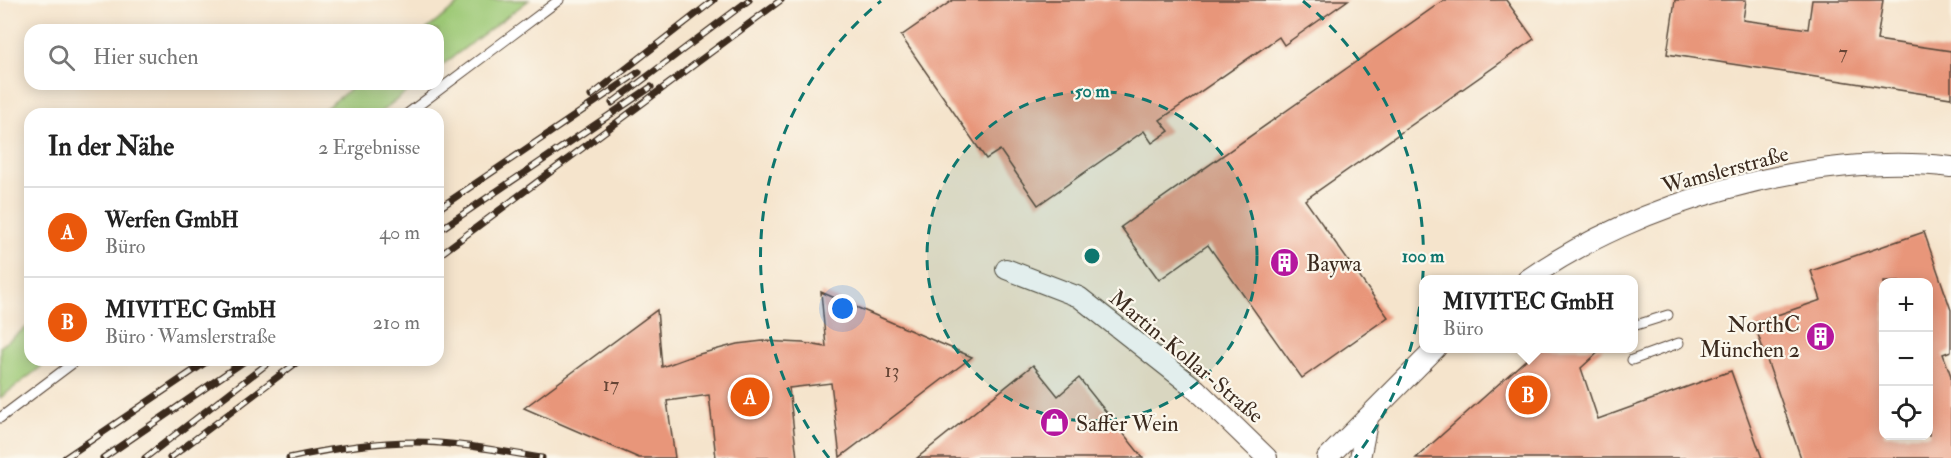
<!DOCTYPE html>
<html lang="de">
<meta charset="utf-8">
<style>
:root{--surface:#fff;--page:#f2f2f2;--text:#222;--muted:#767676;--line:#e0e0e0;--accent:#ea580c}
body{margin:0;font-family:"IM FELL Double Pica",serif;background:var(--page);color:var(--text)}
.controls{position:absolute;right:18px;bottom:18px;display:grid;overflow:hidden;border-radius:12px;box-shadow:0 3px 15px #0003}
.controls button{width:54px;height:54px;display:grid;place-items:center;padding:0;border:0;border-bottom:2px solid var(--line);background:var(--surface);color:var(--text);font:30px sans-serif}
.you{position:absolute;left:843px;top:309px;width:21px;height:21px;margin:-15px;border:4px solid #fff;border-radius:50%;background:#1a73e8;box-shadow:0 0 0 9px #1a73e833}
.badge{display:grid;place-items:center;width:39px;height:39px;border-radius:50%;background:var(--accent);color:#fff;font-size:20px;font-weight:700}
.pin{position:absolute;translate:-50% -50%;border:3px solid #fff;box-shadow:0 2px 6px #0006}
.popup{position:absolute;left:1419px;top:275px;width:219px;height:78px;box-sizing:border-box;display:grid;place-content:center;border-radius:12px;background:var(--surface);filter:drop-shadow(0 2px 4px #0005);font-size:20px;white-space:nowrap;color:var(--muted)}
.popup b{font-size:22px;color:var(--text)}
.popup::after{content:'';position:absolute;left:50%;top:100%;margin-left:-12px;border:12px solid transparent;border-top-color:var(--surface)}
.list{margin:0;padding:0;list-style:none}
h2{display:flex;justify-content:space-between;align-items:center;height:78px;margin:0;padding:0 24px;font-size:26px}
h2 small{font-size:20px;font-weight:400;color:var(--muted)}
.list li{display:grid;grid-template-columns:39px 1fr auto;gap:18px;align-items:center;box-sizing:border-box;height:90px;padding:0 24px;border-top:2px solid var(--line)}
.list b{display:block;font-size:22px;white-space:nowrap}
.list p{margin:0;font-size:20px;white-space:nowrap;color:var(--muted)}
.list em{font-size:20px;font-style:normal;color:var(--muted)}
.icon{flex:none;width:33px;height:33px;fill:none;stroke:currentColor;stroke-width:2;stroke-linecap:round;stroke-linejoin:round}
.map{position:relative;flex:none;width:1951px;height:458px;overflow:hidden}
.search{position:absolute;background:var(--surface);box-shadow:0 3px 15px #0003;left:24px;top:24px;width:420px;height:66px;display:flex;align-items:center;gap:15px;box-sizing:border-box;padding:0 21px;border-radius:18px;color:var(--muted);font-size:22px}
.panel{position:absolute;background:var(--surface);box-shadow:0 3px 15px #0003;left:24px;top:108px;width:420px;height:258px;border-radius:18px}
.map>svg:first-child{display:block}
.green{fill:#9dc976;stroke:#6c7a4a;stroke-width:1.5}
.building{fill:#e8967a;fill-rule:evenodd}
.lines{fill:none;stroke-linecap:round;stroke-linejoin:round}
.lane-casing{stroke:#574638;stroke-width:11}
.street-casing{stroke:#574638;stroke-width:22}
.lane{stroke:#fff;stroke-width:9}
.street{stroke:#fff;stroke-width:20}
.rail-casing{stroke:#3b2a1e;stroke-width:7}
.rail{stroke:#fbf7ec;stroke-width:4.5;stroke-dasharray:14;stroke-linecap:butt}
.ring{fill:none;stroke:#0f766e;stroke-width:3;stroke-dasharray:10 8}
.labels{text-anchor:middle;stroke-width:4.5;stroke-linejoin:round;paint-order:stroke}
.number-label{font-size:20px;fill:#664535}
.street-label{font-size:22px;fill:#3b2a1e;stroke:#fbf7ec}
.poi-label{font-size:22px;fill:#3b2a1e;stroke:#fbf7ec;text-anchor:start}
.centre{fill:#0f766e;stroke:#fbf7ec;stroke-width:3}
.ring-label{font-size:18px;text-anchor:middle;font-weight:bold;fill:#0f766e;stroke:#fbf7ec;stroke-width:4.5;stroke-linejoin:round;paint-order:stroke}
</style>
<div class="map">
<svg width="1951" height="458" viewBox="0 0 1951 458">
<rect width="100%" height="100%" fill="#fbf7ec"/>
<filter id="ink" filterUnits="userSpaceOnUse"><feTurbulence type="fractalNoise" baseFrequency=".0167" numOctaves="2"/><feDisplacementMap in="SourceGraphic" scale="12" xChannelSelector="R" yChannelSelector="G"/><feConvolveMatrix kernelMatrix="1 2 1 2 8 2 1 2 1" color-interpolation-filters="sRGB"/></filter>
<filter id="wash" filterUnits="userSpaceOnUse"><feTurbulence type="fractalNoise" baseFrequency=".008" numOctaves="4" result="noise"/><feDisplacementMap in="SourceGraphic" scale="24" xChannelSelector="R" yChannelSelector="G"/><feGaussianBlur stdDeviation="1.35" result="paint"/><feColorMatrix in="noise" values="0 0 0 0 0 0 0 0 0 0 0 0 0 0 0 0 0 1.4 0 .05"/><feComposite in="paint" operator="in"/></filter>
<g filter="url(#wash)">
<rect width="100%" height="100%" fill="#f5e4cc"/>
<!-- green -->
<g class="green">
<path d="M464,0H529L438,68V30H426Z"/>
<path d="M357,84H417L378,114H318Z"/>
<path d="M30,325V360H50L0,398V347Z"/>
</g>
<g id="blocks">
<!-- building -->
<g class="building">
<path d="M953,0H1348L1284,45L1279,37L1160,120L1169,131L1152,143L1144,131L1038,205L1000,150L986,159L901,36Z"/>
<path d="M1444,0H1506L1534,39L1305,200L1388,317L1302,378L1208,245L1159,280L1121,227Z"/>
<path d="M1675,0H1746L1743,20L1808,29L1812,0H1883L1877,40L1951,51V98L1667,54Z"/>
<path d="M1924,232L1951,310V351L1943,354L1951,376V458H1801L1754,323L1821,300L1811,271ZM1884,282H1929V435H1884Z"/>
<path d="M821,292L972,357L840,457L831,383L789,388L797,458H716L709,395L667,401L675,458H639L524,408L657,310L662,367L692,356L737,344L763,341L803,343L826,347Z"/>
<path d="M1539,348H1603L1581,368L1598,419L1731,371L1762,458H1416Z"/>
<path d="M1033,365L1058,396L1079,378L1143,458H917Z"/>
</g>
</g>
</g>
<g filter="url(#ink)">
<use href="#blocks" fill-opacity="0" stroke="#574638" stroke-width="1.5"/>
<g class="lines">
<defs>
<g id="lane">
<path d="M407,114L559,0"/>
<path d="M1633,326L1668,315"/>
<path d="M1632,360L1679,343"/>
<path d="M0,418L77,360"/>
</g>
<g id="street">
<path d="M1006,269L1079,297L1196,389L1267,458"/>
<path d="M1527,280C1636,202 1817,150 1951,167"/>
<path d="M1327,458L1436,348"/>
<path d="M1360,458L1368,418"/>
</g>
</defs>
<!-- lane casing -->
<use href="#lane" class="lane-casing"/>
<!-- street casing -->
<use href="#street" class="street-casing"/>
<!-- lane -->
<use href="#lane" class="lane"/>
<!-- street -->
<use href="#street" class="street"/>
<defs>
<g id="rail">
<path d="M591,96L714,0"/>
<path d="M612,103L749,0"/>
<path d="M438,209L639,72"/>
<path d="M438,231L651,87"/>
<path d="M438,256L781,0"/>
<path d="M65,458L209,360"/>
<path d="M103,458L246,360"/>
<path d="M145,458L272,360"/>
<path d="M170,458L300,360"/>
<path d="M289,458C330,449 372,442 414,442C457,442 500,451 542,458"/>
</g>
</defs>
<!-- rail casing -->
<use href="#rail" class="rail-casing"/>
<!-- rail -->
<use href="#rail" class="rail"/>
</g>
</g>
<!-- distance rings -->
<circle cx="1092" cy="256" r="165" fill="#0f766e" fill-opacity=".12"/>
<g class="ring">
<circle cx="1092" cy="256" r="165"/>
<path d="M829 458A331 331 0 0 1 881 1M1303 1A331 331 0 0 1 1355 458"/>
</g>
<!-- icons -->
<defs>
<symbol id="building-disc" viewBox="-11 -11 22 22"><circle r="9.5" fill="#b5179e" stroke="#fbf7ec"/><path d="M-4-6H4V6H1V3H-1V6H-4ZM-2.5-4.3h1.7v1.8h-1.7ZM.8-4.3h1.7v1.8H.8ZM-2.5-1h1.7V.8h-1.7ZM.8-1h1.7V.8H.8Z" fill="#fff"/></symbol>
<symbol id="shop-disc" viewBox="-11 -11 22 22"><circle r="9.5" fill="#b5179e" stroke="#fbf7ec"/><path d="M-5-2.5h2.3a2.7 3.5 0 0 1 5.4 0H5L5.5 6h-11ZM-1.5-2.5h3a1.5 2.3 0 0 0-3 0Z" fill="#fff"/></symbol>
</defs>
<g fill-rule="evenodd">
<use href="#building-disc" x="1268" y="246" width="33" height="33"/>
<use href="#building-disc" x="1804" y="320" width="33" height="33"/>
<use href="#shop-disc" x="1038" y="406" width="33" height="33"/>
</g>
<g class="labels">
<!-- number labels -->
<g class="number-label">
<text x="1843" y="59">7</text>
<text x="892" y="377">13</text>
<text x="611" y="391">17</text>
</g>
<!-- street labels -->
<g class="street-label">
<text transform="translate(1725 169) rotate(-15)" y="8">Wamslerstraße</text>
<text transform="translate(1187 356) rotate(40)" y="8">Martin-Kollar-Straße</text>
</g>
<!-- poi labels -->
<g class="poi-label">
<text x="1306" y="271">Baywa</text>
<text x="1800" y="332" text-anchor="end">NorthC<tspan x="1800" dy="25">München 2</tspan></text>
<text x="1076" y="431">Saffer Wein</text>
</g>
</g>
<circle cx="1092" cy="256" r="9" class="centre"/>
<g class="ring-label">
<text x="1092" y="97">50 m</text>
<text x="1423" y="262">100 m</text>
</g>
</svg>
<div class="controls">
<button>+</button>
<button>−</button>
<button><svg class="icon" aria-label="locate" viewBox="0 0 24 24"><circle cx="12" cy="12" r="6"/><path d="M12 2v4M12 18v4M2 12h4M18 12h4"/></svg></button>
</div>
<div class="you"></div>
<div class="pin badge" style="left:750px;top:397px">A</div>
<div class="pin badge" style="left:1528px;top:395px">B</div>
<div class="popup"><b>MIVITEC GmbH</b>Büro</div>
<div class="search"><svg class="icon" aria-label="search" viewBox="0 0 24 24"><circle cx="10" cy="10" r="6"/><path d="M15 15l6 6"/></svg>Hier suchen</div>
<section class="panel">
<h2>In der Nähe<small>2 Ergebnisse</small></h2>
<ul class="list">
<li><span class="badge">A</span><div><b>Werfen GmbH</b><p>Büro</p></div><em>40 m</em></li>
<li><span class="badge">B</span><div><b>MIVITEC GmbH</b><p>Büro · Wamslerstraße</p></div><em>210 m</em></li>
</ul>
</section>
</div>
